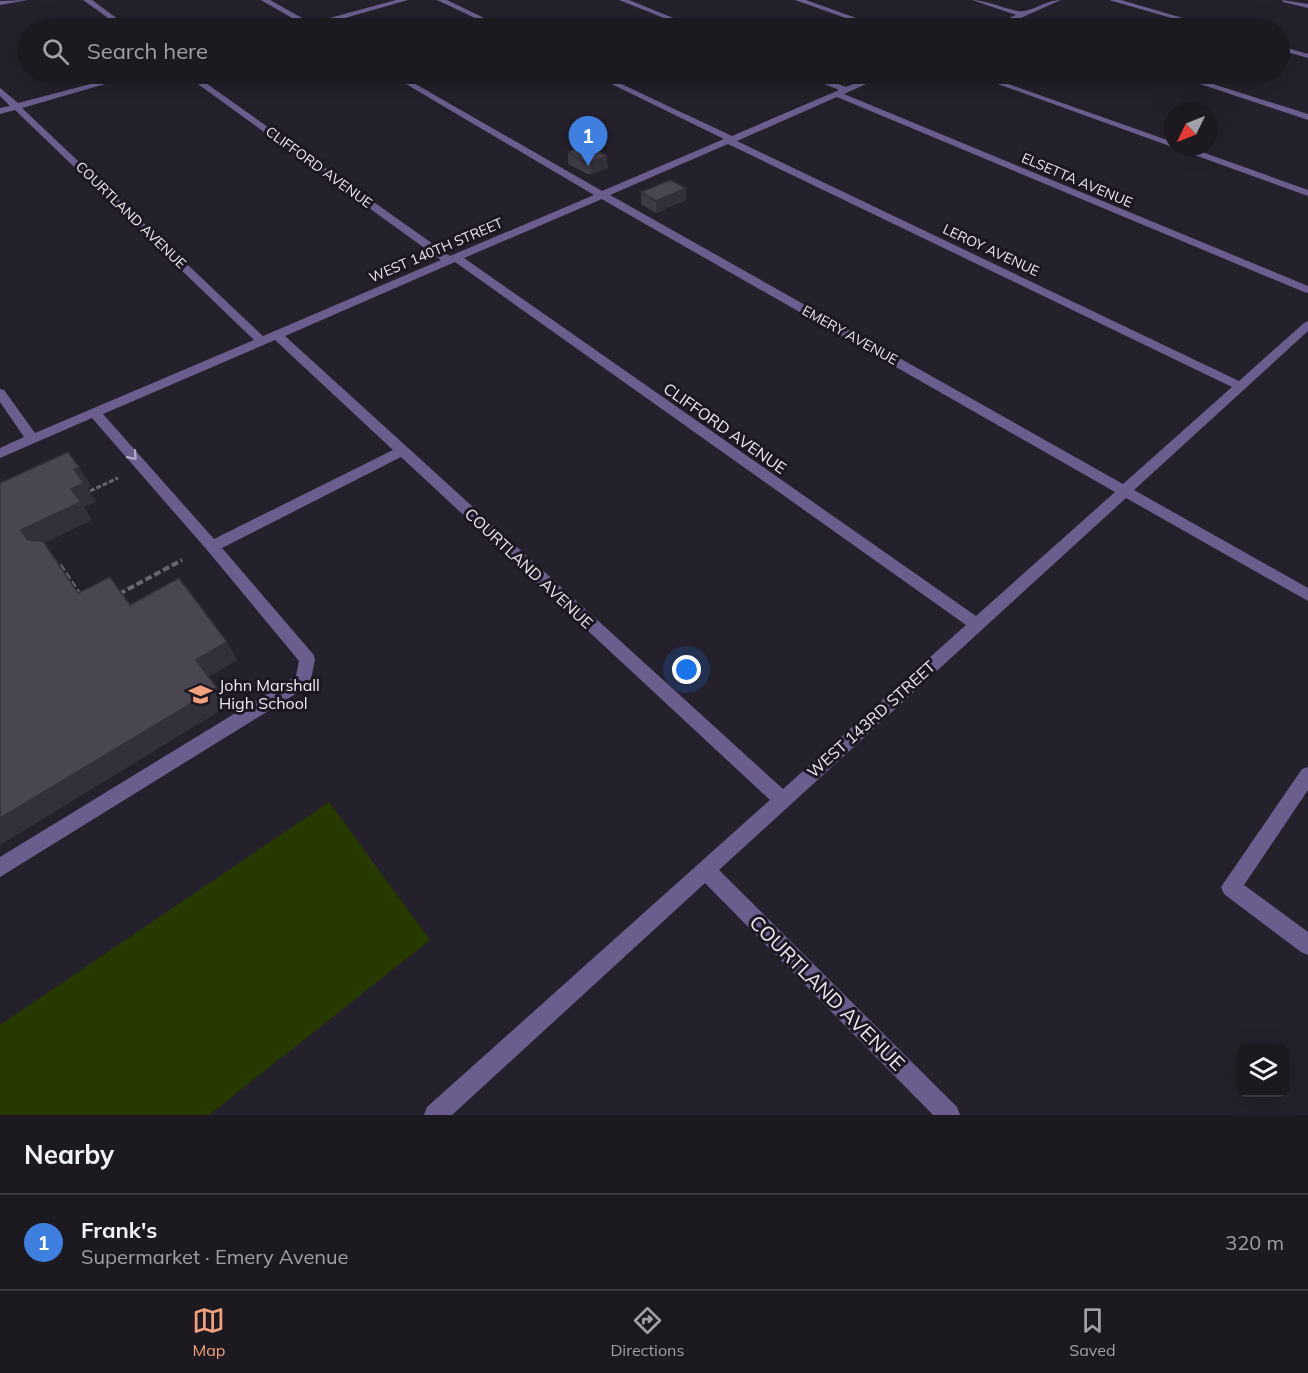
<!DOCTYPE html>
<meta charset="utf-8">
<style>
:root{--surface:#1c1921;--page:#25222a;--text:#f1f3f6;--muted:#a0a0a5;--line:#3a383f;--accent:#f1a17d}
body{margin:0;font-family:Mulish,sans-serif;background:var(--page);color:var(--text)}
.controls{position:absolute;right:18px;bottom:18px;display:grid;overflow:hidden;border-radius:12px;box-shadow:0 6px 24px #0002}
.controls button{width:54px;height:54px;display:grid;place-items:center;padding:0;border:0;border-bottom:2px solid var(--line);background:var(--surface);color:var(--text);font:30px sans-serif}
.compass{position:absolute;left:1164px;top:102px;width:54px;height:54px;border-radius:50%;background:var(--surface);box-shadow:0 6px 24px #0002;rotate:227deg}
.you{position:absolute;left:687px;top:670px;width:21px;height:21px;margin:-15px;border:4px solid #fff;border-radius:50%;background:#1a73e8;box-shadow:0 0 0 9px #1a73e833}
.badge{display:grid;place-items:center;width:39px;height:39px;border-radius:50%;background:var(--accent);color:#fff;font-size:20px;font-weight:700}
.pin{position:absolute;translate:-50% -50px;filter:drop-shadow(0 2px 3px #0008)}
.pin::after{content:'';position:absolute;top:32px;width:21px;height:18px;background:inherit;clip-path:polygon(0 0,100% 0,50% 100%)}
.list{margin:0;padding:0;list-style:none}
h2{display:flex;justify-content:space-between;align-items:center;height:78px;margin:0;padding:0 24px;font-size:26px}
h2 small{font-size:20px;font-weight:400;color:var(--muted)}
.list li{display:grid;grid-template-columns:39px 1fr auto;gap:18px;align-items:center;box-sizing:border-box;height:96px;padding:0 24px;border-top:2px solid var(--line)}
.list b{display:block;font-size:22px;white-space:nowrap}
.list p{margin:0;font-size:20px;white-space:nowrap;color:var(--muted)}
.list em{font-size:20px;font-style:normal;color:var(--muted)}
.icon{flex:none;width:33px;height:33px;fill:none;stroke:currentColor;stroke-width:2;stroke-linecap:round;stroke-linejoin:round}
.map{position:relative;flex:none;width:1308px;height:1115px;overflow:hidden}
.search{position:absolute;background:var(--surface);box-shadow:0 6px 24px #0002;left:18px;right:18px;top:18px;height:66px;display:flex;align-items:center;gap:15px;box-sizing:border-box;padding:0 21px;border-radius:33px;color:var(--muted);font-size:22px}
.sheet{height:174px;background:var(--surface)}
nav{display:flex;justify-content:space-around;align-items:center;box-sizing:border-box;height:84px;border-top:2px solid var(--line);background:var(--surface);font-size:16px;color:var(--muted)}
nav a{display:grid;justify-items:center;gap:3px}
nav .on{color:var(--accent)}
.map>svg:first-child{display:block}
.green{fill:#263a00}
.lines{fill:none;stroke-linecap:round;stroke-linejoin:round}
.path-far1{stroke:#69656f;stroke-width:3;stroke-dasharray:5 2;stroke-linecap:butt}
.path{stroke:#69656f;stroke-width:4;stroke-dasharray:7 3;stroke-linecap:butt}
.minor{fill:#6b5e8e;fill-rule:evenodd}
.wall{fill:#3f3b46}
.shaded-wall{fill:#333039}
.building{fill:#494551;stroke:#333039;stroke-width:1.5}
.oneway{stroke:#b2aac4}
.labels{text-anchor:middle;stroke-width:6;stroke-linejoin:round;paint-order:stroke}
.far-street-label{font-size:14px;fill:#ece9f1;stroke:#1c1722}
.street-label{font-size:16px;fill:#ece9f1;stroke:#1c1722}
.poi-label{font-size:16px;fill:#ece9f1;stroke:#1c1722;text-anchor:start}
.near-street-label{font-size:20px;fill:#ece9f1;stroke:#1c1722}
</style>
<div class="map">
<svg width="1308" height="1115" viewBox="0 0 1308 1115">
<rect width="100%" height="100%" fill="#25212c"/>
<!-- green -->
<path class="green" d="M329,802L430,940L209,1115H0V1025Z"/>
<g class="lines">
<!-- path-far1 -->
<path class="path-far1" d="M90,491L118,478"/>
<!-- path -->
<g class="path">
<path d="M60,565L80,595"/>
<path d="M119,594L182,560"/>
</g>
<!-- minor -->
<g class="minor">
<path d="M28,0L0,5V1Z"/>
<path d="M83,0H92L130,28H122Z"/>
<path d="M261,0H270L311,23L396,0H408L317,26L318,28H298L304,25Z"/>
<path d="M437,0H447L505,28H496Z"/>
<path d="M619,0H629L698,28H689Z"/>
<path d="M795,0H806L884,28H874Z"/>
<path d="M972,0C988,0 1013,13 1024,11C1037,9 1046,0 1061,0L1016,20L1038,28C1029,28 1022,25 1012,23C1004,22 995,28 987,28L1016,15Z"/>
<path d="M1109,0H1121L1217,28H1206Z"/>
<path d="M1282,0L1308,4V8L1283,2Z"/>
<path d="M1280,46L1308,54V58L1280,50Z"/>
<path d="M129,74H140L22,108L263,336L441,260L184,74H193L450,256L594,195L389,74H398L602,191L724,139L591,74H600L732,136L839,90L801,74H811L846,87L878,74H888L844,94L1308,286V293L1304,292L837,97L737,141L1239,381L1304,323L1308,321V331L1134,490L1308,588V601L1126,498L719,870L957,1107L960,1115H933L705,883L452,1115H424L427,1107L770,800L401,457L222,548L313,654L315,659L310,685L0,877V857L296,676L299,661L207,550L92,418L0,458V448L24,437L0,402V389L4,390L35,433L254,340L15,110L0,114V108L10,106L0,96V88L18,103ZM728,144L1232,387L1123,484L610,195ZM602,199L612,205L1115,492L976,616L464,258ZM455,262L966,625L783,789L285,336ZM275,340L393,450L214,539L103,414Z"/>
<path d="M970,74H980L1173,142V147H1188L1308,190V196Z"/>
<path d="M1170,74H1181L1308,114V120Z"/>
<path d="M1308,767V790L1244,885L1308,932V955L1301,952L1224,894L1221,887L1302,769Z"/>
</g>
</g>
<!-- wall -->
<g class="wall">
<path d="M568,152L608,168L592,174H587L568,164Z"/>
<path d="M686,188V200L656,213L641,204V192Z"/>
</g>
<!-- shaded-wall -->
<g class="shaded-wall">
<path d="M607,156L608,168L592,174L591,162Z"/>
<path d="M686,188V200L656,213V201Z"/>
<path d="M79,467L91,486L87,488L96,502L84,507L92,520L45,543L91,612L41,559L21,530L71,489L74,469Z"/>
<path d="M227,642L237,660L207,678L196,660Z"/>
<path d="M217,688L228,706L0,845V818Z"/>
</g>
<!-- building -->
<g class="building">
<path d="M586,144L607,156L591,162L586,163L568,152Z"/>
<path d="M670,180L686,188L656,201L641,192Z"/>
<path d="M68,452L79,467L74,469L84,483L71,489L81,502L21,530L28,540L43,541L78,593L110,577L130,605L179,578L227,642L196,660L217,688L0,818V483Z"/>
</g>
<!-- one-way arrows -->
<defs><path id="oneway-chevron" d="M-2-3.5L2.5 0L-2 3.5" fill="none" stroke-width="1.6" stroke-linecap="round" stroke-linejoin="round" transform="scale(1.5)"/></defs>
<use class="oneway" href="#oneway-chevron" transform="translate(133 456) rotate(49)"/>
<!-- icons -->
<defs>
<symbol id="school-bare" viewBox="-9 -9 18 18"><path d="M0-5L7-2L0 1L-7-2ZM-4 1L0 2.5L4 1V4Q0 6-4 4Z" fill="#f1a17d" stroke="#1c1722" stroke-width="2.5" paint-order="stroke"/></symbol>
</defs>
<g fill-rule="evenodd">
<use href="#school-bare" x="184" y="678" width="33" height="33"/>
</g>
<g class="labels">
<!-- far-street labels -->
<g class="far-street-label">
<text transform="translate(319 167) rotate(36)" y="5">CLIFFORD AVENUE</text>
<text transform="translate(1077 180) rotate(23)" y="5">ELSETTA AVENUE</text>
<text transform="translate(131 215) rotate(44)" y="5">COURTLAND AVENUE</text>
<text transform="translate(436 250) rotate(-23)" y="5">WEST 140TH STREET</text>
<text transform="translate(991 250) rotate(25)" y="5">LEROY AVENUE</text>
<text transform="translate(850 335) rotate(29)" y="5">EMERY AVENUE</text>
</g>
<!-- street labels -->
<g class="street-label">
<text transform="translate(725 428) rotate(35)" y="6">CLIFFORD AVENUE</text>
<text transform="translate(529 568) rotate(43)" y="6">COURTLAND AVENUE</text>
<text transform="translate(871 719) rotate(-42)" y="6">WEST 143RD STREET</text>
</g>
<!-- poi labels -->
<g class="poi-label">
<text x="219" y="691">John Marshall<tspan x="219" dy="18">High School</tspan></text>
</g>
<!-- near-street labels -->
<g class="near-street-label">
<text transform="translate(827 993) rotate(45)" y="7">COURTLAND AVENUE</text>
</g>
</g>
</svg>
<div class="controls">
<button><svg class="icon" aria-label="layers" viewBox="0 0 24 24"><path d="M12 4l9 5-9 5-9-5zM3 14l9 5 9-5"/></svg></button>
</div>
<svg class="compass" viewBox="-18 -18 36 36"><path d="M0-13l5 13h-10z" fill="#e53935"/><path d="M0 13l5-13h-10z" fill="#a0a0a5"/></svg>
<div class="you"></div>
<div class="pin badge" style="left:588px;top:166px;background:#3f7fe0">1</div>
<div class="search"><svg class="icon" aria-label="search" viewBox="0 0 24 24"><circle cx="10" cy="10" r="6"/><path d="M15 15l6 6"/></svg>Search here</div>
</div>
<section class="sheet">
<h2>Nearby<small></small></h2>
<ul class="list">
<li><span class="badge" style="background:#3f7fe0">1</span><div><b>Frank's</b><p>Supermarket · Emery Avenue</p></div><em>320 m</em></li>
</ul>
</section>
<nav>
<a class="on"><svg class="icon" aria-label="map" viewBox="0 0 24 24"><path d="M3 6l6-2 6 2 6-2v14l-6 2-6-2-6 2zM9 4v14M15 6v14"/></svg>Map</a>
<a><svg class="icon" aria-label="directions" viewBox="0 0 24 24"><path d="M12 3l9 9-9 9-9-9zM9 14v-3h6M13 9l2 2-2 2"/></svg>Directions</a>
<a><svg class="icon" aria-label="saved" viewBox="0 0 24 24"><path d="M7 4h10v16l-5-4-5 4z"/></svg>Saved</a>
</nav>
